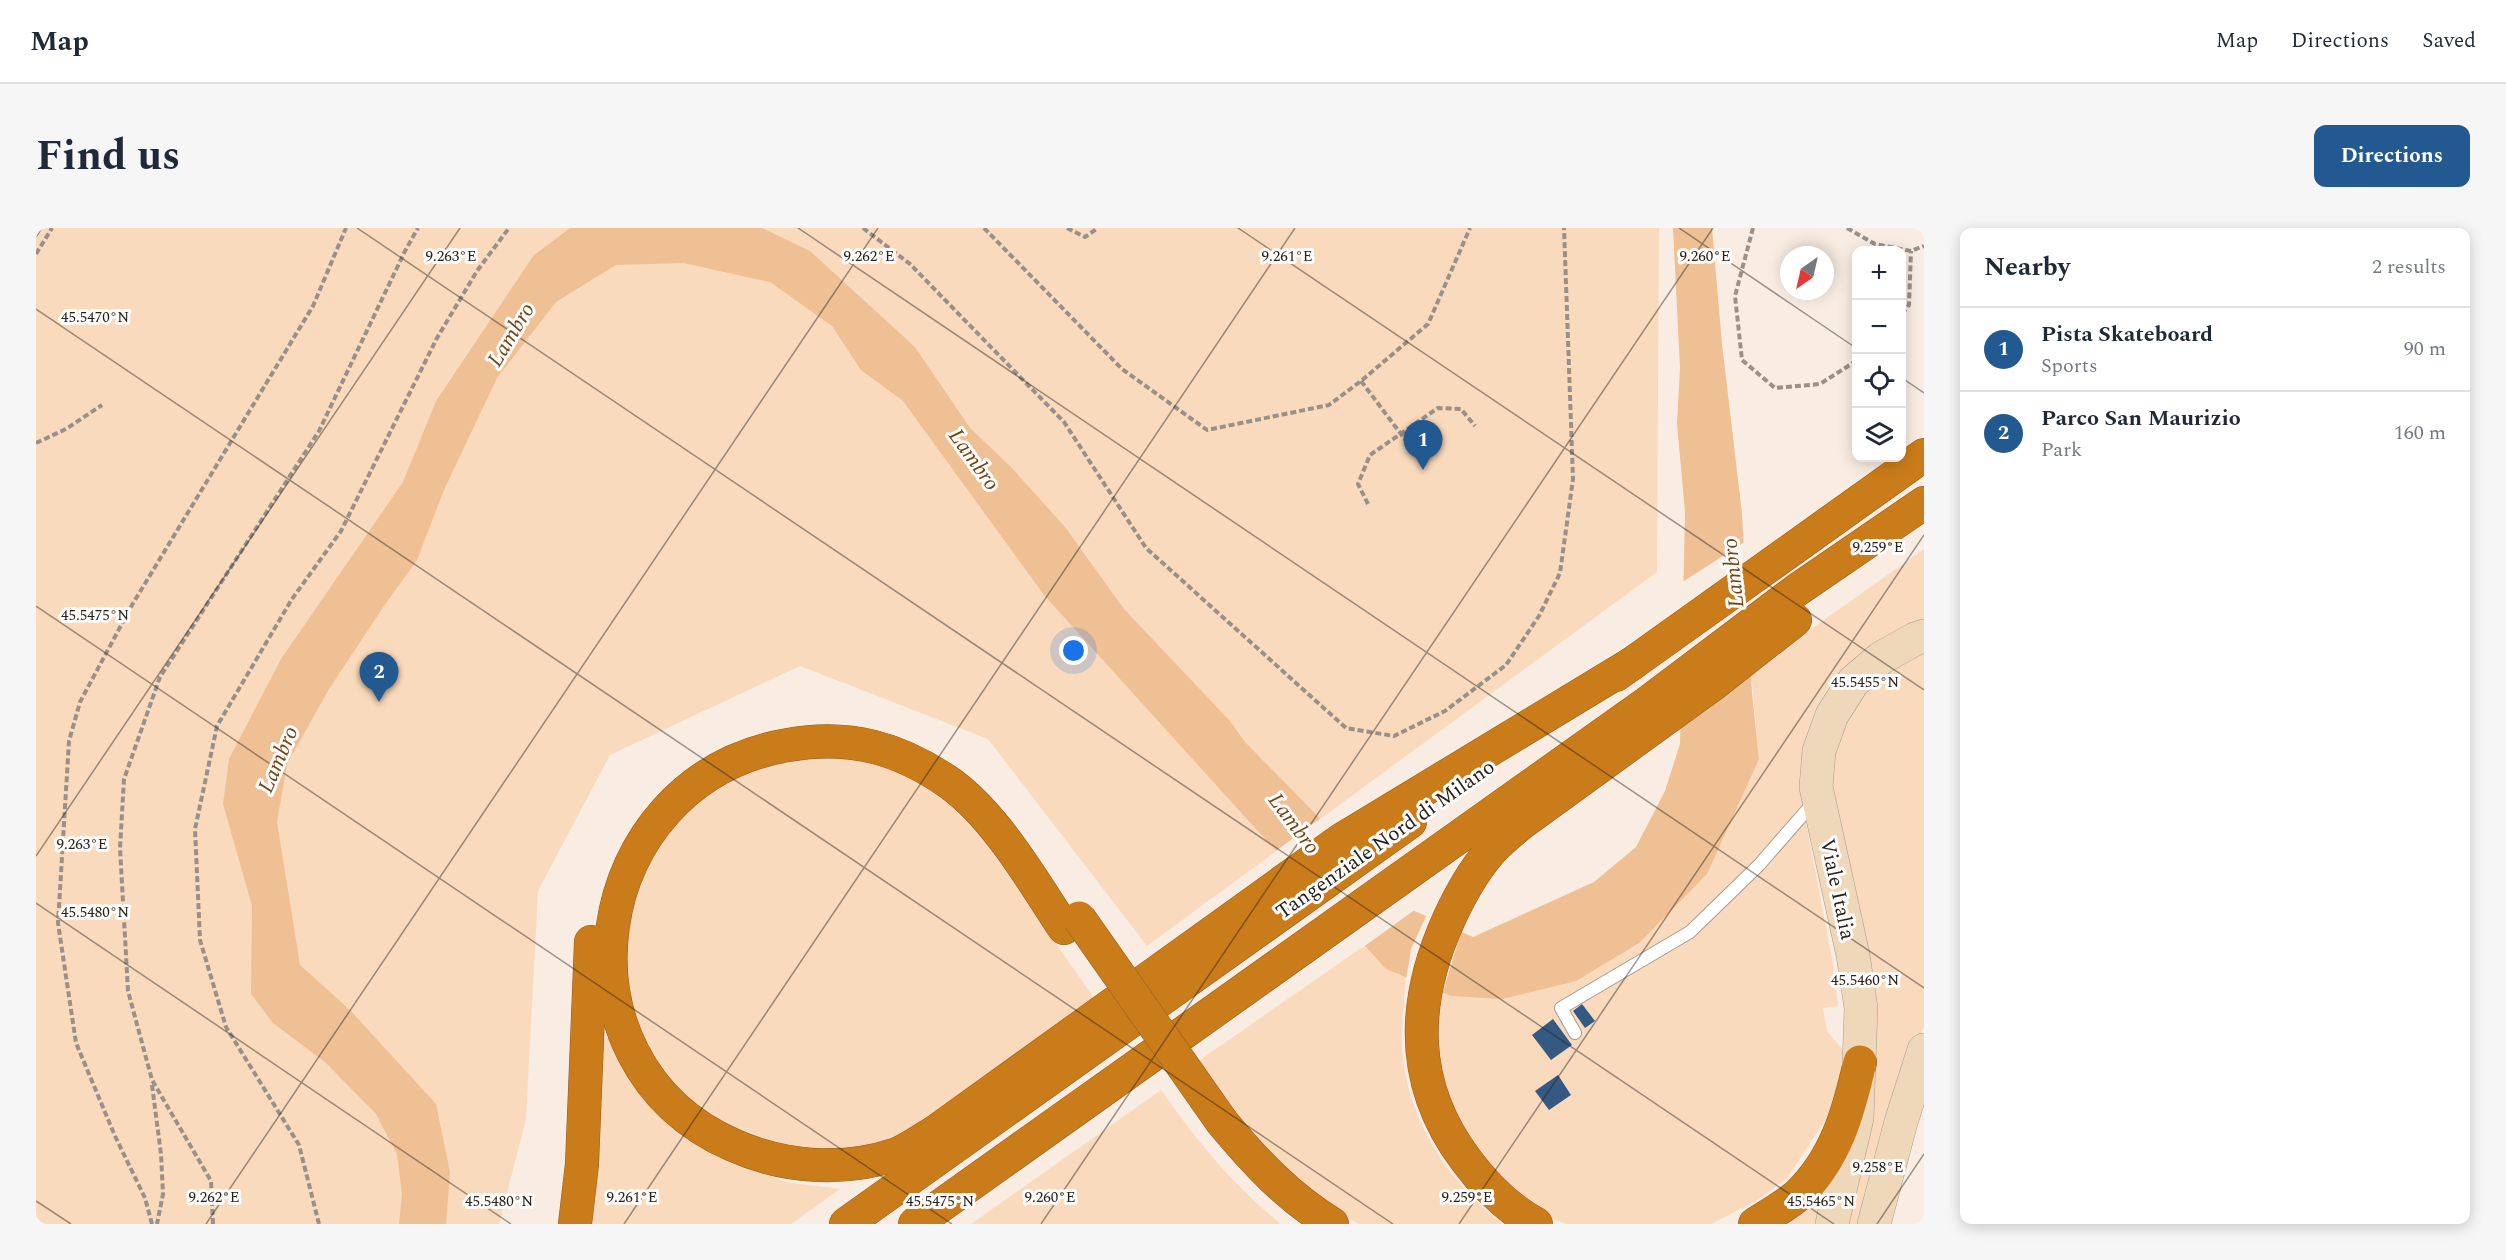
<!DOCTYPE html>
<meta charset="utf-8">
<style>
:root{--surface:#fff;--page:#f6f6f7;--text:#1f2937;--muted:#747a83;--line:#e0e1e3;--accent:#235991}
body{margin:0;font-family:Spectral,serif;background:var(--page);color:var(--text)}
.controls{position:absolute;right:18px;top:18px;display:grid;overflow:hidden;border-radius:12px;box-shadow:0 3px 15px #0003}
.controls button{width:54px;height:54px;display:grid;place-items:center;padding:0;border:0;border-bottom:2px solid var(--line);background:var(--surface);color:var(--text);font:30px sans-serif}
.compass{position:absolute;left:1744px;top:18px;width:54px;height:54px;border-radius:50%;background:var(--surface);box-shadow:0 3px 15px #0003;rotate:214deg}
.you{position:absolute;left:1038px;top:423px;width:21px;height:21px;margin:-15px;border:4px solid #fff;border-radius:50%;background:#1a73e8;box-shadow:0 0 0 9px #1a73e833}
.badge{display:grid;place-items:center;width:39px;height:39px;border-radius:50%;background:var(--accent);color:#fff;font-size:20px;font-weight:700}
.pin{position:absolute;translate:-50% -50px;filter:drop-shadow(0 2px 3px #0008)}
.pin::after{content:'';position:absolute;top:32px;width:21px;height:18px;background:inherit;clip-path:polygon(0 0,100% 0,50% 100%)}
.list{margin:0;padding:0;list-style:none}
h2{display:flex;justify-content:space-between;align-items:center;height:78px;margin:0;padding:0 24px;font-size:26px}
h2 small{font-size:20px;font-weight:400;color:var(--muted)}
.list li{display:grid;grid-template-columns:39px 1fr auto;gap:18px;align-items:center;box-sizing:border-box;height:84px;padding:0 24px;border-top:2px solid var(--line)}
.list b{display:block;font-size:22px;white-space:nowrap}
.list p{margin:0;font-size:20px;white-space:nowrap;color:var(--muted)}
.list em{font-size:20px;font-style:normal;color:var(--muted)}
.icon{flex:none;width:33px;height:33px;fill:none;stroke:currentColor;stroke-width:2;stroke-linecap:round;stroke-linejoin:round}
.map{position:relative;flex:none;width:1888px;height:996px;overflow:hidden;border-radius:12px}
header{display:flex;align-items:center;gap:36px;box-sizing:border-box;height:84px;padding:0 30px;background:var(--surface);border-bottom:2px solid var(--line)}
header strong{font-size:28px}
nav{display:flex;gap:33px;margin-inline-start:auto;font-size:21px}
.intro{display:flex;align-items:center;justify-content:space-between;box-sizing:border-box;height:144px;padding:0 36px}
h1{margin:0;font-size:42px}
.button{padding:15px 27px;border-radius:12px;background:var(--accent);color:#fff;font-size:21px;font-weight:700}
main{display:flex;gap:36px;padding:0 36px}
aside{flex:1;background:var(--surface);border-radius:12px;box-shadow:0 3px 15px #0003}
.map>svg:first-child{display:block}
.green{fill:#fadabc}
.water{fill:#eec094}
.pier{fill:#f9ede3}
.building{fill:#355a82}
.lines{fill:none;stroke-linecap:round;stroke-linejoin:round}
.service-casing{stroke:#a59b91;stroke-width:14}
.secondary-casing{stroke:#a59b91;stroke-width:34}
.motorway-casing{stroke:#915c1b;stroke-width:34}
.path{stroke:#999089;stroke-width:4;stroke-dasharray:6 3;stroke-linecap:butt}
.service{stroke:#fff;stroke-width:12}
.secondary{stroke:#efd8ba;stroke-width:33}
.motorway{stroke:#cb7c1a;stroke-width:33}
.motorway-bridge-casing{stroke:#915c1b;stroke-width:34;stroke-linecap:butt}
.motorway-bridge{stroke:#cb7c1a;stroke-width:33}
.ticks{fill:none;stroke:#25211d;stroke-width:1.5;stroke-opacity:0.45}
.labels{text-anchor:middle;stroke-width:6;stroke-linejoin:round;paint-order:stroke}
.street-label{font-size:21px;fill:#25211d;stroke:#fefcfa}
.water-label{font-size:22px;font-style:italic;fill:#714513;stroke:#fefcfa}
.ticks-label{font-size:15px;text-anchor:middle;fill:#25211d;stroke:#fefcfa;stroke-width:6;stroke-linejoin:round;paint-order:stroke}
</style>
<header>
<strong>Map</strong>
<nav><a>Map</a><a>Directions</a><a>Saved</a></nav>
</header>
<div class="intro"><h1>Find us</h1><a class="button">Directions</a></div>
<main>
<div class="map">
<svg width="1888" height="996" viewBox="0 0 1888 996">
<rect width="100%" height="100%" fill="#f9ede3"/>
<!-- green -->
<g class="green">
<path d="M0,0H1623L1621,344L1111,718L952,511L764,438L574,527L502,663L490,891L463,996H0Z"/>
<path d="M1888,321V398L1855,405L1819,431L1796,453L1780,480L1766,524L1765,568L1797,736L1802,778L1787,780L1791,803L1807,822L1802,859L1789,893L1751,950L1722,972L1675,996H1530L1500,984L1443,933L1399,840L1401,783L1407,764L1415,768L1698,582L1723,531L1715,444Z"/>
<path d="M1888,419V799L1883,809L1829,996H1808L1828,908L1798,586L1795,523L1825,463Z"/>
<path d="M806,528L848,537L884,556L913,576L951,616L1060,773L873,904L842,919L798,927L740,920L701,906L644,865L609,825L584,731L612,629L677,553L763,530Z"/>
<path d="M1328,718L1350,741L1370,749C1368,776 1364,805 1367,832C1376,898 1414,956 1467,996H1323C1254,959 1207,896 1161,834Z"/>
<path d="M565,810H573L601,860L633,896L666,920L749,954L804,961L755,996H554L563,929Z"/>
<path d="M1125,862C1161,913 1196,956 1245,996H935Z"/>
<path d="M1782,969L1787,977L1783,996H1751Z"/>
</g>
<!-- water -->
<path class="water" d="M534,0H726L774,23L879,119L934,200L976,240L1029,299L1088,381L1193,492L1209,514L1372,680L1437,709L1558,654L1600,619L1629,563L1644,516L1649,284L1641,196L1644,140L1637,0H1676L1686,116L1706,285L1716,465L1723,531L1671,646L1603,715L1540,753L1467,771L1415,768L1350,741L1209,589L1008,367L867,173L825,142L796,98L734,54L647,35L580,37L520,74L461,150L408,262L381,332L348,378L293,461L251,536L241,594L264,737L314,782L400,876L414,944L410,996H363L366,966L361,926L340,886L290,835L237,795L215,766L216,678L187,576L193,531L245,431L367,254L400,173L498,27Z"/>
<!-- pier -->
<g class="pier">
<path d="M1710,313L1718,442L1642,497L1645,355Z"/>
<path d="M1286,589L1374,678L1380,681L1326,720L1237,625Z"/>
<path d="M1391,686L1426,701L1406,767L1370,752L1375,721Z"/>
</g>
<!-- building -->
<g class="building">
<path d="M1546,776L1559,793L1549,800L1537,783Z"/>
<path d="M1517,791L1536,817L1515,832L1496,807Z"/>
<path d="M1522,847L1535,867L1513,882L1499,863Z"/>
</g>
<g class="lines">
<defs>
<path id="service" d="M1539,805L1525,780L1654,704L1723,637L1778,574"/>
<g id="secondary">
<path d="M1796,996L1821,890L1825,780L1817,727L1780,559L1783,523L1796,487L1817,454L1845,430L1879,411L1888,408"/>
<path d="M1838,996L1865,894L1888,822"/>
</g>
<g id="motorway">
<path d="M1580,447L1888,227"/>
<path d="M1028,700C997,653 961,590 915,556C864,520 814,506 752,517C547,552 508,834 697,917C748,940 808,944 861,926C874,921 887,911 899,904L1305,612L1597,435"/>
<path d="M1186,894C1219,934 1252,969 1296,996"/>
<path d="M539,996L546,936L555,714"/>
<path d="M810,996L1374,594"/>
<path d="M879,996L1611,475L1761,362L1888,275"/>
<path d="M1500,996C1471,980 1450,959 1430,932C1373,856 1375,775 1413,691C1424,667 1436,645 1453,625C1461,615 1473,606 1483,597L1676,457L1759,392"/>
<path d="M1719,996C1733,987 1749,978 1762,967C1800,931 1813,883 1824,834"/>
</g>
</defs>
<!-- service casing -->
<use href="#service" class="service-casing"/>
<!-- secondary casing -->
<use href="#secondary" class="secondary-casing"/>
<!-- motorway casing -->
<use href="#motorway" class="motorway-casing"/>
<!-- path -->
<g class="path">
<path d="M827,0L874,36L1028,194L1110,320L1310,500L1358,508L1409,483L1470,437L1503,388L1524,345L1537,251L1528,0"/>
<path d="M948,0L1086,141L1171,202L1293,177L1325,153L1392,96L1434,0"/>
<path d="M1031,0L1049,9L1062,0"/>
<path d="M1717,0L1699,68L1706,132L1739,160L1784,156L1820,133"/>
<path d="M1811,0L1839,16L1875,23L1888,18"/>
<path d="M0,26L16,0"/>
<path d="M1866,86L1873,77L1875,23"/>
<path d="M1325,153L1383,230"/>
<path d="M0,215L30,201L66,177"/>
<path d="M1332,276L1322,256L1334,227L1402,180L1425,181L1439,198"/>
<path d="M116,857L125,926L127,966L121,996"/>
<path d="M116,996L109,970L79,908L40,815L22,695L33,513L44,474L96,377L277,78L310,0"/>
<path d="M177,996L175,953L116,852L92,763L84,620L88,551L124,449L283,203L369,23L382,0"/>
<path d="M283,996L263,917L190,799L164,712L159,601L181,498L256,371L305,303L401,110L441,43L473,0"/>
</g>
<!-- service -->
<use href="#service" class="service"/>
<!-- secondary -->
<use href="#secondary" class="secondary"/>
<!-- motorway -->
<use href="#motorway" class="motorway"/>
<defs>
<path id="motorway-bridge" d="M1043,690L1186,894"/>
</defs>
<!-- motorway-bridge casing -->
<use href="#motorway-bridge" class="motorway-bridge-casing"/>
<!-- motorway-bridge -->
<use href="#motorway-bridge" class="motorway-bridge"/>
</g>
<!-- ticks -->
<path class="ticks" d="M321,0L1798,996M762,0L1888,760M1202,0L1888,462M1643,0L1820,120M0,9L6,0M0,81L1357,996M1866,150L1888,165M0,378L916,996M0,628L424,0M0,675L475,996M0,973L35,996M170,996L842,0M588,996L1259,0M1005,996L1677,0M1423,996L1888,307M1841,996L1888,926"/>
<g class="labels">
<!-- street labels -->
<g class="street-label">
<text transform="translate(1349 611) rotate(-35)" y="7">Tangenziale Nord di Milano</text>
<text transform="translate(1802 661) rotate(78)" y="7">Viale Italia</text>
</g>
<!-- water labels -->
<g class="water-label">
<text transform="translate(474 106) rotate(-59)" y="8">Lambro</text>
<text transform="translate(939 231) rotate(54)" y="8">Lambro</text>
<text transform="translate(1696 345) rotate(-96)" y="8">Lambro</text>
<text transform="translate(241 531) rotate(-67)" y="8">Lambro</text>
<text transform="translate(1259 595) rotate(53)" y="8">Lambro</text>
</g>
</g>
<g class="ticks-label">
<text x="415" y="33">9.263°E</text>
<text x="833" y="33">9.262°E</text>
<text x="1251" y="33">9.261°E</text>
<text x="1669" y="33">9.260°E</text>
<text x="59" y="94">45.5470°N</text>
<text x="1842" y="324">9.259°E</text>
<text x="59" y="392">45.5475°N</text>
<text x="1829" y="459">45.5455°N</text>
<text x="46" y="621">9.263°E</text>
<text x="59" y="689">45.5480°N</text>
<text x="1829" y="757">45.5460°N</text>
<text x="1842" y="944">9.258°E</text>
<text x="178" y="974">9.262°E</text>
<text x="596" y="974">9.261°E</text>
<text x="1014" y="974">9.260°E</text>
<text x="1431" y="974">9.259°E</text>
<text x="463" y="978">45.5480°N</text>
<text x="904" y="978">45.5475°N</text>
<text x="1785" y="978">45.5465°N</text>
</g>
</svg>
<div class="controls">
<button>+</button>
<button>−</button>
<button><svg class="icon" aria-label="locate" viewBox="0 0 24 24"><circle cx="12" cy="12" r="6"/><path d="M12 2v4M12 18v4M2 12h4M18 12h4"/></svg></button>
<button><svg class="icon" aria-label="layers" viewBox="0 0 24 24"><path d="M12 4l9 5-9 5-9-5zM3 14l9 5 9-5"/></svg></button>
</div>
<svg class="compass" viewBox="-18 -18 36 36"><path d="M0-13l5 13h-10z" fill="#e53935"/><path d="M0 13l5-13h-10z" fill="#747a83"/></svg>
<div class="you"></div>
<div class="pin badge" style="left:1387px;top:242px">1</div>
<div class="pin badge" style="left:343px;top:474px">2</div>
</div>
<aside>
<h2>Nearby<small>2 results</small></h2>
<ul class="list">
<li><span class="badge">1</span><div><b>Pista Skateboard</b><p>Sports</p></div><em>90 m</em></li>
<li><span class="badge">2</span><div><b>Parco San Maurizio</b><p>Park</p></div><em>160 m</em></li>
</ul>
</aside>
</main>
